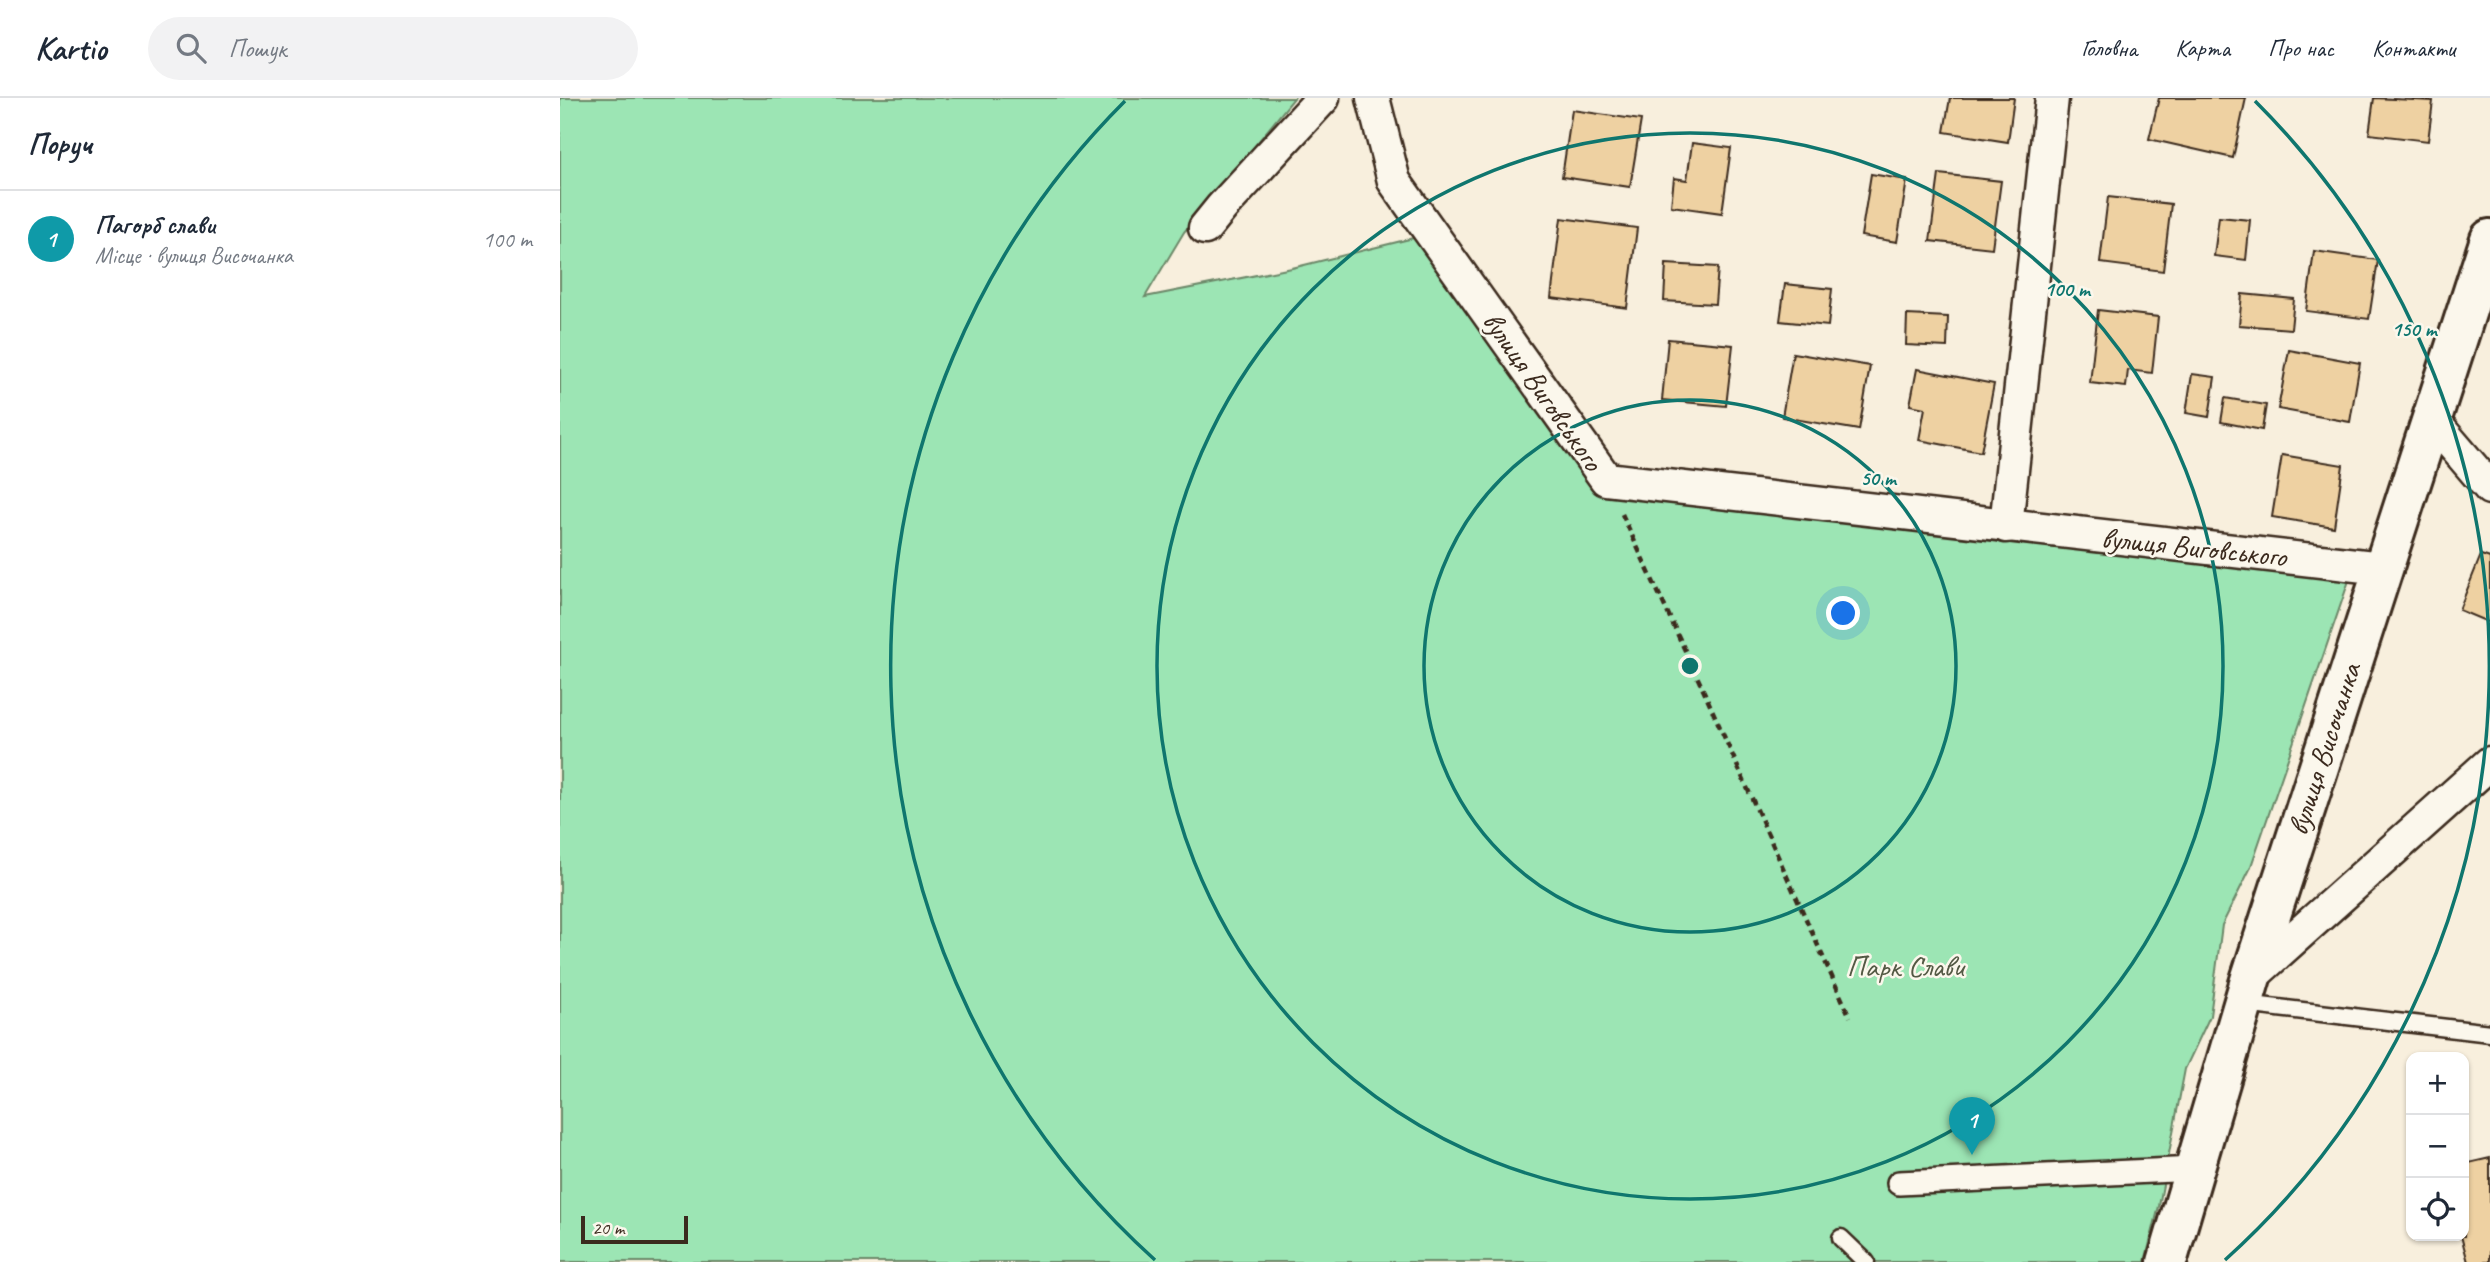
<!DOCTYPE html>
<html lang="uk">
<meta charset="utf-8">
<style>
:root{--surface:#fff;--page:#f2f2f3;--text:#1f2937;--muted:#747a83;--line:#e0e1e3;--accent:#ea580c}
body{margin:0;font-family:Caveat,sans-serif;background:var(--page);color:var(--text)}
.controls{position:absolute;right:21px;bottom:21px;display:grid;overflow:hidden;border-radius:14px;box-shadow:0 2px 5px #0004}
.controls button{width:63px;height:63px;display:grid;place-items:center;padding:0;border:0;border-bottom:2px solid var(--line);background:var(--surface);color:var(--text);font:35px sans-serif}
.scale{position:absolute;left:21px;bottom:18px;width:107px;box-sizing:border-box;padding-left:7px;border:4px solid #3b2a1e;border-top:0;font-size:19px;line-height:24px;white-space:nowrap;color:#3b2a1e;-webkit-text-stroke:5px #fbf7ec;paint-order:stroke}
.you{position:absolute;left:1284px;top:516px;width:24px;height:24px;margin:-18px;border:5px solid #fff;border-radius:50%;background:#1a73e8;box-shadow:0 0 0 10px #1a73e833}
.badge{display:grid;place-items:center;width:46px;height:46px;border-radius:50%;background:var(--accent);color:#fff;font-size:23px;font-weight:700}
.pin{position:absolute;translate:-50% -58px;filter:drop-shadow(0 2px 4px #0008)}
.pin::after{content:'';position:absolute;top:37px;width:24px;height:21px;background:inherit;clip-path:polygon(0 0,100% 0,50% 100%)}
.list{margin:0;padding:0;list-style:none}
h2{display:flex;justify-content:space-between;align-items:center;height:91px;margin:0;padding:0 28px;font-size:30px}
h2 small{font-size:23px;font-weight:400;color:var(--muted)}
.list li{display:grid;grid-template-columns:46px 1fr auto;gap:21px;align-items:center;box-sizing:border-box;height:98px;padding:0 28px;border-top:2px solid var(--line)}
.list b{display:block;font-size:26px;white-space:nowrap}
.list p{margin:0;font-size:23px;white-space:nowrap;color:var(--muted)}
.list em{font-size:23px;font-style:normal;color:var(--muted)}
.icon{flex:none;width:38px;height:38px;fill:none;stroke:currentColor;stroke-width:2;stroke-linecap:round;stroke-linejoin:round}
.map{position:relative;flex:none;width:1930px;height:1164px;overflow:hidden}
header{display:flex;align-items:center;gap:42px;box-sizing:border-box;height:98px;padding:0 35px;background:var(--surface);border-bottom:2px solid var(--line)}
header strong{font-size:33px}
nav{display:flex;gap:38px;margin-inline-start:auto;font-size:24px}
.search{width:490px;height:63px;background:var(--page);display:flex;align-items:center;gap:18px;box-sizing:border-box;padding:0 24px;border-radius:38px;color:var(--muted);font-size:26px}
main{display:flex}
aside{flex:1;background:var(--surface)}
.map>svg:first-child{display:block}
.green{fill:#9ce5b4;stroke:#6c8869;stroke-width:2}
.building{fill:#eed1a2;stroke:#3b2a1e;stroke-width:2}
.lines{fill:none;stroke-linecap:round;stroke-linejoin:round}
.service-casing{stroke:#3b2a1e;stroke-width:21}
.pedestrian-casing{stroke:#3b2a1e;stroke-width:28}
.minor-casing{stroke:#3b2a1e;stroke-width:37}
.tertiary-casing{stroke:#3b2a1e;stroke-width:44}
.path{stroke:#3b2a1e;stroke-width:4.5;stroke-dasharray:7 5;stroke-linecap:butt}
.service{stroke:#fbf7ec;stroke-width:16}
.pedestrian{stroke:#fbf7ec;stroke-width:23}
.minor{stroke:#fbf7ec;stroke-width:32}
.tertiary{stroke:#fbf7ec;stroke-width:38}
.ring{fill:none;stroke:#0f766e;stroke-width:3.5}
.labels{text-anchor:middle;stroke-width:5;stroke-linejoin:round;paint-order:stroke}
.street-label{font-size:30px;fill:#3b2a1e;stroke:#fbf7ec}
.park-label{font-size:30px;fill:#535944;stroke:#fbf7ec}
.centre{fill:#0f766e;stroke:#fbf7ec;stroke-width:3.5}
.ring-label{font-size:21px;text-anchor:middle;font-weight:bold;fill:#0f766e;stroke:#fbf7ec;stroke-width:5;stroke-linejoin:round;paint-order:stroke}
</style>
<header>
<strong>Kartio</strong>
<div class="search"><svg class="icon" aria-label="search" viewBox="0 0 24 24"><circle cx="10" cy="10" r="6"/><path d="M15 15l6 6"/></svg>Пошук</div>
<nav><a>Головна</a><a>Карта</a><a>Про нас</a><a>Контакти</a></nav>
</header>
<main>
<aside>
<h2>Поруч<small></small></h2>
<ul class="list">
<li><span class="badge" style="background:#0f9aa8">1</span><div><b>Пагорб слави</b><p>Місце · вулиця Височанка</p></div><em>100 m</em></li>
</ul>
</aside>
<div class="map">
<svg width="1930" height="1164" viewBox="0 0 1930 1164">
<rect width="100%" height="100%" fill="#f8efdd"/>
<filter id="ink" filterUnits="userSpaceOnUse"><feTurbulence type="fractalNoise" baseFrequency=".0143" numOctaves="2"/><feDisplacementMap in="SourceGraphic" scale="14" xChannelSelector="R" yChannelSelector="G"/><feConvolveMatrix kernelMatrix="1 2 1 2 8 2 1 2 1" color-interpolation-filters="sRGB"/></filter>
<g filter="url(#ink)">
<!-- green -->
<path class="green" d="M0,0H734L624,134L585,199L732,170L886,132L1057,376L1797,459L1690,771L1662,827L1650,918L1625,971L1599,1108L1585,1164H0Z"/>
<!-- building -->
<g class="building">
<path d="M1390,0H1454L1448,44L1384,34Z"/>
<path d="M1599,0H1686L1673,60L1589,41Z"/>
<path d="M1814,0L1873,3L1868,43L1809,36Z"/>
<path d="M1012,12L1081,22L1070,89L1002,79Z"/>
<path d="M1132,45L1171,50L1162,115L1111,108L1114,80L1127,82Z"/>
<path d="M1311,76L1347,82L1337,144L1301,138Z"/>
<path d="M1379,76L1441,83L1432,150L1370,143Z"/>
<path d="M1548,99L1611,106L1603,173L1540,165Z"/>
<path d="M1659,119L1690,122L1686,162L1654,158Z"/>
<path d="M1001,120L1077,130L1067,210L991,200Z"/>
<path d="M1754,153L1818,162L1809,221L1746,213Z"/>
<path d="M1106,166L1158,169L1155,206L1104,203Z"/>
<path d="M1225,186L1272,191L1268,228L1220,223Z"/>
<path d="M1682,196L1734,201L1731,231L1679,227Z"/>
<path d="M1538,212L1598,219L1592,275L1568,272L1566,289L1530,285Z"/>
<path d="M1347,217L1388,219L1387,249L1346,247Z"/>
<path d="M1108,241L1173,247L1166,308L1102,302Z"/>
<path d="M1729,252L1800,265L1790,324L1718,311Z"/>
<path d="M1233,255L1310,268L1299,332L1222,319Z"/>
<path d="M1357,271L1434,286L1421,354L1359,342L1365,310L1350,307Z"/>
<path d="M1632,276L1655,279L1649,319L1626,315Z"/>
<path d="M1665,300L1706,307L1702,332L1661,324Z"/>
<path d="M1722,357L1783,367L1774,429L1712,419Z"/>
<path d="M1921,457L1930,460V525L1899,512Z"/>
<path d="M1930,1060V1164H1908L1901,1138H1904V1066Z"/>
</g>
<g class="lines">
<defs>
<g id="service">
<path d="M1684,906L1930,935"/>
<path d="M1281,1140L1306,1164"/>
</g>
<path id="pedestrian" d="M1339,1085L1635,1071"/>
<g id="minor">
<path d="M813,0L834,83L1046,381L1822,470"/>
<path d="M645,130L662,109L763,0"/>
<path d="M1871,321L1930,390"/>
<path d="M1446,428L1492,0"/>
<path d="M1691,879L1930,665"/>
</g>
<path id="tertiary" d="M1607,1164L1691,879L1930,141"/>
</defs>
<!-- service casing -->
<use href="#service" class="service-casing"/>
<!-- pedestrian casing -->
<use href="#pedestrian" class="pedestrian-casing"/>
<!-- minor casing -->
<use href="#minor" class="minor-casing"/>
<!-- tertiary casing -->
<use href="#tertiary" class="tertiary-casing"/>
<!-- path -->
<path class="path" d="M1062,416L1141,587L1290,919"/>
<!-- service -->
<use href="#service" class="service"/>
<!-- pedestrian -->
<use href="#pedestrian" class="pedestrian"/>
<!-- minor -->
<use href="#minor" class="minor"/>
<!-- tertiary -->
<use href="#tertiary" class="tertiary"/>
</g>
</g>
<!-- distance rings -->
<g class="ring">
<circle cx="1130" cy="568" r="266"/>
<circle cx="1130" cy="568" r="533"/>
<path d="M595 1162A799 799 0 0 1 565 3M1695 3A799 799 0 0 1 1665 1162"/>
</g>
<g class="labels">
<!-- street labels -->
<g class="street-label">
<text transform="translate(983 293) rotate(55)" y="10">вулиця Виговського</text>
<text transform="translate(1634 449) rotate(6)" y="10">вулиця Виговського</text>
<text transform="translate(1764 651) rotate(-72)" y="10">вулиця Височанка</text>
</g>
<!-- park labels -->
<g class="park-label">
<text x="1345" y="878">Парк Слави</text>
</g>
</g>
<circle cx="1130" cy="568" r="10" class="centre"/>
<g class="ring-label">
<text x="1507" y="198">100 m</text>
<text x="1854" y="238">150 m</text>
<text x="1318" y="387">50 m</text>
</g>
</svg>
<div class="controls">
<button>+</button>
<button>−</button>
<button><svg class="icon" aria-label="locate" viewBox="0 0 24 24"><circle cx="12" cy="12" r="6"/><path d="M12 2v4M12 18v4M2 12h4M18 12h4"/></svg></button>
</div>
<div class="scale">20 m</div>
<div class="you"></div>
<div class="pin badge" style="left:1412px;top:1057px;background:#0f9aa8">1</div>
</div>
</main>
